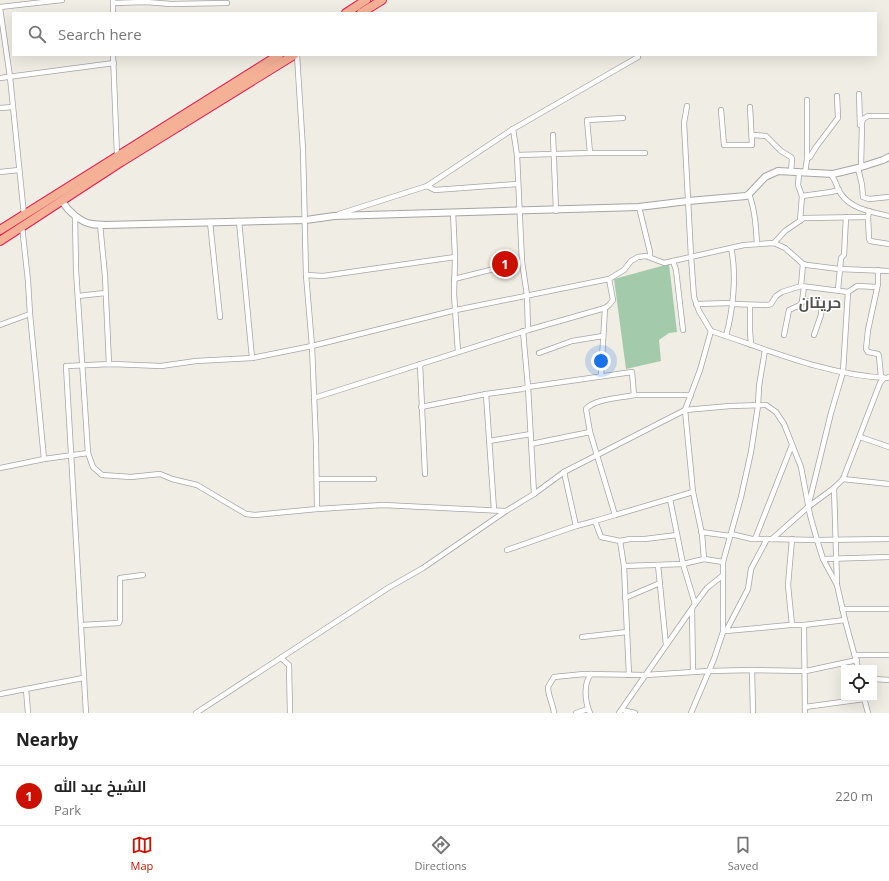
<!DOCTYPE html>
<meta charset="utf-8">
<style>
:root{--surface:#fff;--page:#f6f6f6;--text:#222;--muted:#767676;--line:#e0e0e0;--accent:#cc1000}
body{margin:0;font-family:"Open Sans",Cairo,sans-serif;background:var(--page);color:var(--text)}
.controls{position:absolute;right:12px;bottom:12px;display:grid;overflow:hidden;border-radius:0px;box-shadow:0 4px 16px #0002}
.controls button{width:36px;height:36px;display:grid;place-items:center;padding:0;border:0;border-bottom:1px solid var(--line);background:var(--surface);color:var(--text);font:20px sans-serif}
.you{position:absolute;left:601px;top:361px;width:14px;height:14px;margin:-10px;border:3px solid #fff;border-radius:50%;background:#1a73e8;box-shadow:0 0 0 6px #1a73e833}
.badge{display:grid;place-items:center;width:26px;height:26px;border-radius:50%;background:var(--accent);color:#fff;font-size:13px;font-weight:700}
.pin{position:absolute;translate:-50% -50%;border:2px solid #fff;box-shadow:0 1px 4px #0006}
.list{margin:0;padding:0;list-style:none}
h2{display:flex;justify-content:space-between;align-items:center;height:52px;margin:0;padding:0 16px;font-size:17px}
h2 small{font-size:13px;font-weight:400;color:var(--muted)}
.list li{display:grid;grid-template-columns:26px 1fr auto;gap:12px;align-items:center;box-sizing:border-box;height:60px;padding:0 16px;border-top:1px solid var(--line)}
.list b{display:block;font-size:15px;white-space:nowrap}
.list p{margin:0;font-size:13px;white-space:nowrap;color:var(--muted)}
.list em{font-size:13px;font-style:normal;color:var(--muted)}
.icon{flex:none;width:22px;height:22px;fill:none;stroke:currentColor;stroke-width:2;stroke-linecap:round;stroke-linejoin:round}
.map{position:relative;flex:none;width:889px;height:713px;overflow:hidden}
.search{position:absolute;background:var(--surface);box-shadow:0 4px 16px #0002;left:12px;right:12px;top:12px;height:44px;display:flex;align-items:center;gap:10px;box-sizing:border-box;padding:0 14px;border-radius:0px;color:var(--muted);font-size:15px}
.sheet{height:112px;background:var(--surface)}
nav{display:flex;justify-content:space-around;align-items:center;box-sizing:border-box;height:56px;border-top:1px solid var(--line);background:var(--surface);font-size:11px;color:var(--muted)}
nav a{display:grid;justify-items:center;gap:2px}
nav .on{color:var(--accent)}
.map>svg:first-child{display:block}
.cemetery{fill:#a4caac}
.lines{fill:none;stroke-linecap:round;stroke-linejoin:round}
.minor-casing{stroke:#a5a5a5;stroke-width:6}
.tertiary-casing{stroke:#a5a5a5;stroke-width:8}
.trunk-casing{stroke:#e31b51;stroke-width:10}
.minor{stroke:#fff;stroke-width:4.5}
.tertiary{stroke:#fff;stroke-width:6}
.trunk{stroke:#f5b196;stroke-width:8}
.labels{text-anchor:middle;stroke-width:3;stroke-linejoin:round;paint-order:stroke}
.district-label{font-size:15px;font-weight:bold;fill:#515151;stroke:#fff}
</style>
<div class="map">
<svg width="889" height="713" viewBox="0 0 889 713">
<rect width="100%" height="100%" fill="#f0ede4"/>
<!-- cemetery -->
<path class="cemetery" d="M669,264L677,332L669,333L659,340L661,361L626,369L614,279Z"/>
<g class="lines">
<defs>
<g id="minor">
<path d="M113,0V13"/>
<path d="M113,3L146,2L171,4L227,3"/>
<path d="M0,7L62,0"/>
<path d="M0,8L10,77L24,215"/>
<path d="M113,55L117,155"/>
<path d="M297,55L303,150L306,275L312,346L316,443L317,509"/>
<path d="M0,78L114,63"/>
<path d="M859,94L860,125"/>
<path d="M807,100V159"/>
<path d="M687,106L684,123L691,256L694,297L699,311L711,331C769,350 826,375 887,378L889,377"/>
<path d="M0,108L13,107"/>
<path d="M721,110L724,145H752L750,107"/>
<path d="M513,129L517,155L522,262L527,295L528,330"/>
<path d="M553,135L556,211"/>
<path d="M752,135L766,136L781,151L791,157L792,159L791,172"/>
<path d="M590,153L587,120L623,118"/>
<path d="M517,155L590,153H645"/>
<path d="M861,167L862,123L863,119L868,116H889"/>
<path d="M858,168L862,185L863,197L869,199L889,197"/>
<path d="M0,172L19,170"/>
<path d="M799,173L798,185L802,196L800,221"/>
<path d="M805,173L807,159L810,157L816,147L838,118L837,96"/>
<path d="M830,174C836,179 836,187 841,194C851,209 872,212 889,216"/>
<path d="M427,186L435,190L517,184"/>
<path d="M749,194C755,210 756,227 757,244"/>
<path d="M802,196L831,192L839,190"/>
<path d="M639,207L650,252V257"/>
<path d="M453,212L455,257L454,294L458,352"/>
<path d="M339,214L427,186L513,129L638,57"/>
<path d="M75,216L76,270L88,453L93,467L102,475L131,477L160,474L172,479L197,485L246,514L255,515L317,509L383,505L505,511"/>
<path d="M868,217L869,239L870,241L889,244"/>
<path d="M239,221L252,358"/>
<path d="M210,222L220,317"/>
<path d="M100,224L105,276L109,364"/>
<path d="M774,243L785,231L804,218L868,217L869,211"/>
<path d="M673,261L676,270L683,330"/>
<path d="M803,264L801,286L848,292L843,372L831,413L809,503"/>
<path d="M878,270V284L868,330L866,349L868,352L878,354L879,356L881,377"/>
<path d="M306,275L323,276L455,257"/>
<path d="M454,279L522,262"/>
<path d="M609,279L624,270L631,261L638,257L646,256L664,263L744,245L774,243L785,248L803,264L807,265L839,269L889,271"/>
<path d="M838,290L841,258L844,255L846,217"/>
<path d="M848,292L857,286L877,287"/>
<path d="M78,296L105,293"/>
<path d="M802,301L821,303L822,305L821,315L814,335"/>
<path d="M696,304L732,303"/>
<path d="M732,304L768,305L771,304L776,296L782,292L801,286"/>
<path d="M750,306V331L751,345"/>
<path d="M30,314L44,459"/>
<path d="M0,325L30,314L28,281L22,226"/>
<path d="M523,331L528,387L534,494"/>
<path d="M784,335L789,310L800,305L802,302L804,287"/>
<path d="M726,336C733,310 737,274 731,248"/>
<path d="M539,353L572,341L603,336"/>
<path d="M420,364L425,474"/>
<path d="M601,376L605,308"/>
<path d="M486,394L494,510"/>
<path d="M634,395C621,398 594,399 586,409L590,432L615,515L693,492"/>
<path d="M421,407L486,394L522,389L528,387L632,372L634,395H691"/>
<path d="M860,437L889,447"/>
<path d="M489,441L531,434"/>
<path d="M531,444L590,432"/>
<path d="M0,468L44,459L88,453"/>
<path d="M564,472L576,526L595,521L601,537L620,541L624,566L683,564L704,559L723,562"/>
<path d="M317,479H374"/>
<path d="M843,479L889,484"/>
<path d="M834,488L837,583"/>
<path d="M595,521L615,515"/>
<path d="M701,532L730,536"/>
<path d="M731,534L752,539H767L817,540L889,539"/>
<path d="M755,539L792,445"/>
<path d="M767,539L751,569L748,589L726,631L790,625H804L845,620"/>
<path d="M772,539L808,507L834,488L843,479L880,383L884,378"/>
<path d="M620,541L630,539H645L677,535"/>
<path d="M507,550L576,526"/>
<path d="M704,559L702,534L693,492L685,410L700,370L711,331"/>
<path d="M823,559L889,557"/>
<path d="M658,565L666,645"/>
<path d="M624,566L629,675"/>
<path d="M625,598L660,583"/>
<path d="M695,604L707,588L722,576"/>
<path d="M692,609L693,672"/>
<path d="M842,609H889"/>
<path d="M81,625L119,623L120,620V578L143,575"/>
<path d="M792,625L788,585L792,539"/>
<path d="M804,625L805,713"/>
<path d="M582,637L627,632"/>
<path d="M855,655H889"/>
<path d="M281,658L289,665L290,713"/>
<path d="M752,670L753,713"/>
<path d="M874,679L889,680"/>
<path d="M26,689L28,713"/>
<path d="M0,694L83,678"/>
<path d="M864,698L868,713"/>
<path d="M805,707L864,699"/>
<path d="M622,710L635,713"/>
<path d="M86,713L66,366L112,364L161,366L196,361L252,358L312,346L456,310L609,279L613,300L609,305L605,308L528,330L314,398"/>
<path d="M196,713L388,588L423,568L506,511L534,494L564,472L685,410L730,406L766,405L776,412L784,424L801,467L810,515L817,540L823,559L837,585L845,620L858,668"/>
<path d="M554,713C553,704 548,696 548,687L554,677L584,674L646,675L709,671L752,670L806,671L857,660"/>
<path d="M576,713L588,709"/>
<path d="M590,713C585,702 583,684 591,674"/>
<path d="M619,713L695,604L683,564L670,499"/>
<path d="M691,713L714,659L723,632V562L741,497L751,452L758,406L759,386L765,350"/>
</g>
<path id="tertiary" d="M62,201C68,211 80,222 92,224C96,225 100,224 105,225L306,220L334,216L639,207L688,201L746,196L749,194L765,177L778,171L833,174L858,168L883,160L889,157"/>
<g id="trunk">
<path d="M346,13L366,0"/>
<path d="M361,13L382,0"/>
<path d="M0,230L279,55"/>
<path d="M0,241L121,162L294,55"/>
</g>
</defs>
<!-- minor casing -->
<use href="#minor" class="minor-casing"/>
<!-- tertiary casing -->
<use href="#tertiary" class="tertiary-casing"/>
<!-- trunk casing -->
<use href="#trunk" class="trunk-casing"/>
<!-- minor -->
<use href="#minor" class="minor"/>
<!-- tertiary -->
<use href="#tertiary" class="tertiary"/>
<!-- trunk -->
<use href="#trunk" class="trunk"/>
</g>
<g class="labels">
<!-- district labels -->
<g class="district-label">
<text x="820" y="308">حريتان</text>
</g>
</g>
</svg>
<div class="controls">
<button><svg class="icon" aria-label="locate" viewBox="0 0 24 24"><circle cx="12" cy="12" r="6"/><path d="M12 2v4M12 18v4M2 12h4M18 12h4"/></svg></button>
</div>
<div class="you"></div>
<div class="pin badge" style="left:505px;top:264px">1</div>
<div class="search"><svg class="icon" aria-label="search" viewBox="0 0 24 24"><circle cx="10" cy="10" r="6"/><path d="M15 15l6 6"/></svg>Search here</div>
</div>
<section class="sheet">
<h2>Nearby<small></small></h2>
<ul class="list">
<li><span class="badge">1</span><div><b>الشيخ عبد الله</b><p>Park</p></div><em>220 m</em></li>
</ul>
</section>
<nav>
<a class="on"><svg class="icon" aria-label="map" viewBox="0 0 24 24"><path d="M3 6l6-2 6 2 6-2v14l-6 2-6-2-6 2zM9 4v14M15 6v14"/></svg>Map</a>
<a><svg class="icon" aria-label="directions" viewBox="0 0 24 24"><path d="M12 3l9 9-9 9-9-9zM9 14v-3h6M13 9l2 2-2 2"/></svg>Directions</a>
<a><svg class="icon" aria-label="saved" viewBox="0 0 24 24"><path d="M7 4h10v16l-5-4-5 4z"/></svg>Saved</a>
</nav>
